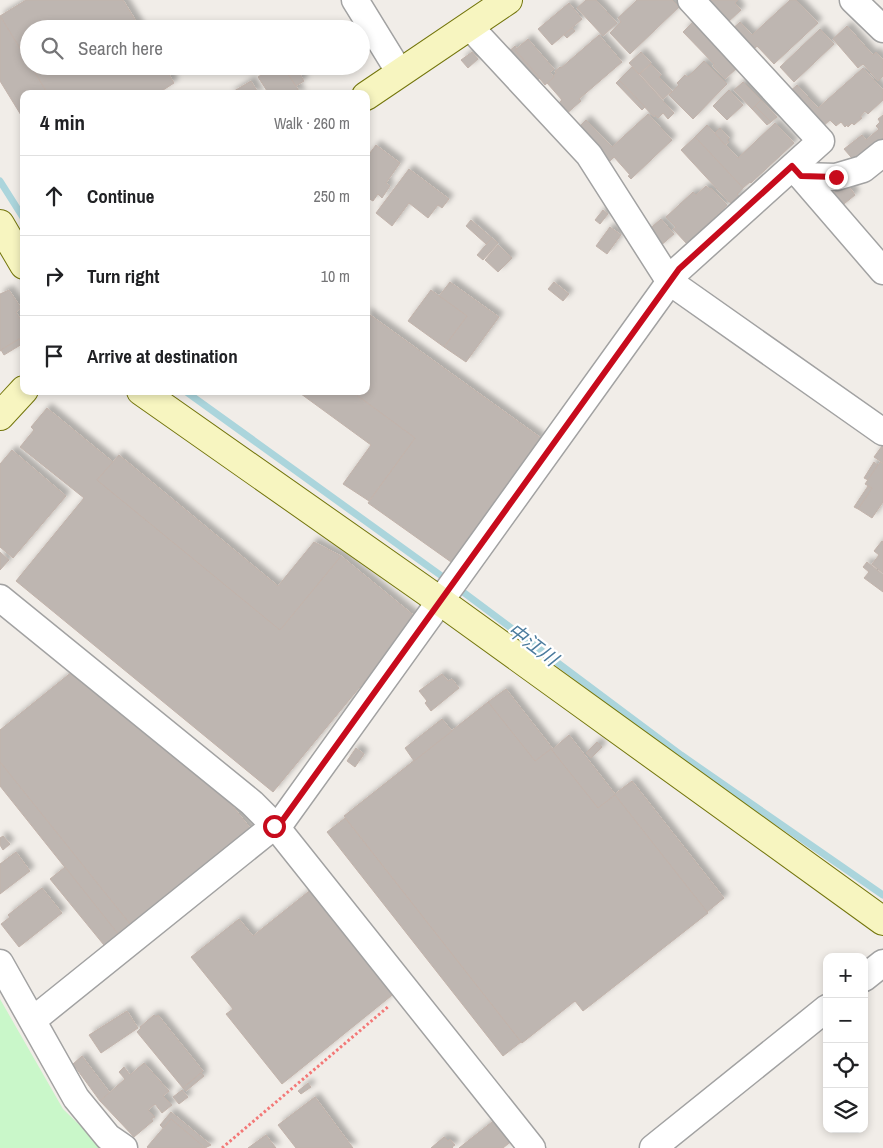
<!DOCTYPE html>
<meta charset="utf-8">
<style>
:root{--surface:#fff;--page:#f2f2f2;--text:#202124;--muted:#757577;--line:#e0e0e0}
body{margin:0;font-family:"Archivo Narrow","Noto Sans JP",sans-serif;background:var(--page);color:var(--text)}
.controls{position:absolute;right:15px;bottom:15px;display:grid;overflow:hidden;border-radius:10px;box-shadow:0 2px 8px #0003}
.controls button{width:45px;height:45px;display:grid;place-items:center;padding:0;border:0;border-bottom:1px solid var(--line);background:var(--surface);color:var(--text);font:25px sans-serif}
.stop{position:absolute;width:15px;height:15px;margin:-11px;border:4px solid #c70b1c;border-radius:50%;background:#fff}
.stop.end{background:#c70b1c;border-color:#fff;box-shadow:0 1px 5px #0008}
.list{margin:0;padding:0;list-style:none}
h2{display:flex;justify-content:space-between;align-items:center;height:65px;margin:0;padding:0 20px;font-size:21px}
h2 small{font-size:16px;font-weight:400;color:var(--muted)}
.list li{display:grid;grid-template-columns:32px 1fr auto;gap:15px;align-items:center;box-sizing:border-box;height:80px;padding:0 20px;border-top:1px solid var(--line)}
.list b{display:block;font-size:19px;white-space:nowrap}
.list em{font-size:16px;font-style:normal;color:var(--muted)}
.icon{flex:none;width:28px;height:28px;fill:none;stroke:currentColor;stroke-width:2;stroke-linecap:round;stroke-linejoin:round}
.map{position:relative;flex:none;width:883px;height:1148px;overflow:hidden}
.search{position:absolute;background:var(--surface);box-shadow:0 2px 8px #0003;left:20px;top:20px;width:350px;height:55px;display:flex;align-items:center;gap:12px;box-sizing:border-box;padding:0 18px;border-radius:28px;color:var(--muted);font-size:19px}
.panel{position:absolute;background:var(--surface);box-shadow:0 2px 8px #0003;left:20px;top:90px;width:350px;height:305px;border-radius:10px}
.map>svg:first-child{display:block}
.park{fill:#c9f7c9}
.lines{fill:none;stroke-linecap:round;stroke-linejoin:round}
.stream{stroke:#abd5dc;stroke-width:7}
.building{fill:#beb6b1;stroke:#c2b3ab;filter:url(#shadow)}
.street-casing{stroke:#a2a2a2;stroke-width:29}
.secondary-casing{stroke:#73750b;stroke-width:30}
.path{stroke:#f37877;stroke-width:3;stroke-dasharray:2.5 2.5;stroke-linecap:butt}
.street{stroke:#fff;stroke-width:26}
.secondary{stroke:#f7f5c0;stroke-width:28}
.route{stroke:#c70b1c;stroke-width:6}
.labels{text-anchor:middle;stroke-width:4.5;stroke-linejoin:round;paint-order:stroke}
.water-label{font-size:19px;font-style:italic;fill:#4b7b9d;stroke:#fff}
</style>
<div class="map">
<svg width="883" height="1148" viewBox="0 0 883 1148">
<defs>
<filter id="shadow"><feDropShadow dx="4.5" dy="-4.5" stdDeviation="2.5" flood-color="#0004"/></filter>
</defs>
<rect width="100%" height="100%" fill="#f1ede8"/>
<!-- park -->
<path class="park" d="M0,999L63,1109L103,1148H0Z"/>
<g class="lines">
<!-- stream -->
<g class="stream">
<path d="M0,181L24,219"/>
<path d="M185,391L443,577L681,755L883,895"/>
</g>
</g>
<!-- building -->
<g class="building">
<path d="M26,0H123L141,29H29V63L0,16Z"/>
<path d="M586,0H596L617,23L603,36L577,8Z"/>
<path d="M637,0H672L679,7L630,54L610,33L621,22L618,18Z"/>
<path d="M708,0H738L735,3L741,10L725,25Z"/>
<path d="M790,0H796L818,23L774,64L757,46L751,52L731,30L740,22L752,35Z"/>
<path d="M569,3L582,19L552,45L538,29Z"/>
<path d="M0,16L29,63V66H31L48,94H24V120L0,81Z"/>
<path d="M693,22L737,68L725,79L713,66L714,64L683,32Z"/>
<path d="M847,26L873,55L876,52L883,60V76L878,81L863,64L858,68L833,39Z"/>
<path d="M572,28L575,31L567,38L564,35Z"/>
<path d="M820,29L834,44L794,82L780,67Z"/>
<path d="M599,35L622,62L579,99L581,101L564,116L556,106L562,100L547,83L554,77L553,76L556,73L555,71L560,67L561,68Z"/>
<path d="M528,39L554,69L550,72L554,77L545,85L515,50Z"/>
<path d="M515,46L517,49L515,50L540,78L533,84L506,54Z"/>
<path d="M472,52L478,59L468,68L461,60Z"/>
<path d="M641,52L651,63L639,74L629,63Z"/>
<path d="M704,61L727,84L693,119L669,95L679,85L677,83L685,75L688,77Z"/>
<path d="M651,64L661,75L659,77L672,91L663,99L640,74Z"/>
<path d="M31,66H164L174,83L157,94H48Z"/>
<path d="M274,66H283L301,94H269L258,77Z"/>
<path d="M283,66H295L304,81L296,86Z"/>
<path d="M632,67L674,113L668,119L663,113L658,118L655,115L654,117L619,80Z"/>
<path d="M863,68L883,90V100L868,114L865,111L860,117L862,118L854,125L852,123L848,127L847,125L845,127L841,122L836,126L830,120L821,128L789,92L797,85L818,108Z"/>
<path d="M619,80L645,107L642,110L616,83Z"/>
<path d="M251,81L259,94H229Z"/>
<path d="M743,82L761,100L752,109L734,90Z"/>
<path d="M729,90L743,105L727,120L713,106Z"/>
<path d="M761,100L777,117L771,122L755,106Z"/>
<path d="M755,106L771,122L767,125L752,109Z"/>
<path d="M648,114L672,140L631,179L628,176L630,175L614,157L607,164L576,130L586,120L612,147Z"/>
<path d="M883,115V143L857,164L844,149L862,135L866,140L879,129L876,126L880,122L878,119Z"/>
<path d="M775,123L794,143L751,183L750,182L743,188L695,137L707,125L738,158Z"/>
<path d="M720,128L729,138L727,140L729,142L725,145L715,133Z"/>
<path d="M695,137L743,188L737,194L739,196L732,203L729,202L681,150Z"/>
<path d="M376,145L400,163L386,183L390,186L382,198L378,194L373,201L366,197V158Z"/>
<path d="M409,169L449,199L442,208L438,205L428,218L409,203L392,226L376,213Z"/>
<path d="M848,185L855,195L839,208L829,196L840,188L841,190Z"/>
<path d="M706,186L710,189L711,188L727,205L687,244L673,229L676,227L666,217L693,192L696,195Z"/>
<path d="M603,210L608,214L600,224L595,220Z"/>
<path d="M661,219L674,234L659,247L646,232Z"/>
<path d="M471,220L492,238L486,244L466,226Z"/>
<path d="M610,227L621,235L607,254L596,246Z"/>
<path d="M492,238L498,243L483,260L477,255Z"/>
<path d="M498,245L512,258L498,272L485,260Z"/>
<path d="M450,282L499,317L466,362L444,347L467,316L439,296Z"/>
<path d="M554,282L569,294L563,301L548,289Z"/>
<path d="M9,290L21,308L16,312L24,325V336L0,351V294Z"/>
<path d="M431,290L467,316L444,347L408,321Z"/>
<path d="M366,312L541,438L451,562L368,503L415,438L351,391H366Z"/>
<path d="M19,339L22,344L4,355L1,350Z"/>
<path d="M297,391H351L415,438L369,501L343,484L371,445Z"/>
<path d="M47,408L113,462L97,480L280,630L341,556L417,618L273,792L16,581L84,498L20,447L34,430L31,427Z"/>
<path d="M882,446L883,447V463L874,457Z"/>
<path d="M12,450L66,496L13,558L0,547V464Z"/>
<path d="M119,455L278,586L314,542L341,556L280,630L97,480Z"/>
<path d="M874,462L878,465L868,480L864,478Z"/>
<path d="M880,462L883,464V502L872,518L858,509L872,488L865,484Z"/>
<path d="M868,486L872,488L858,509L854,507Z"/>
<path d="M882,541L883,542V573L872,564L879,555L874,551Z"/>
<path d="M0,552L9,560L0,570Z"/>
<path d="M867,562L883,575V592L864,578L869,572L863,567Z"/>
<path d="M73,671L219,789L254,833L134,929L0,762V730Z"/>
<path d="M442,674L448,681L452,679L459,688L431,711L425,703L427,701L419,691Z"/>
<path d="M506,689L553,749L569,735L615,794L632,781L724,898L707,912L615,795L598,808L551,749L535,761L488,702Z"/>
<path d="M488,702L535,761L551,749L598,808L615,795L708,913L583,1011L575,1001L522,1043L344,816Z"/>
<path d="M442,719L452,731L414,761L405,748Z"/>
<path d="M597,742L602,747L591,758L586,753Z"/>
<path d="M356,748L364,754L355,767L347,761Z"/>
<path d="M0,762L134,929L122,939L0,786Z"/>
<path d="M345,818L521,1042L503,1056L327,832Z"/>
<path d="M3,836L10,844L3,850L0,845V838Z"/>
<path d="M16,852L30,871L0,894V864Z"/>
<path d="M65,867L122,939L108,950L50,879Z"/>
<path d="M42,888L62,913L19,947L1,924L10,917L8,915Z"/>
<path d="M313,888L396,992L282,1084L226,1014L233,1009L191,957L239,919L253,936Z"/>
<path d="M127,1011L138,1028L101,1053L89,1035Z"/>
<path d="M154,1015L156,1017L158,1015L203,1071L183,1088L137,1032L141,1028L140,1027Z"/>
<path d="M82,1056L110,1093L100,1101L73,1064Z"/>
<path d="M144,1063L169,1091L163,1096L172,1105L162,1113L155,1104L148,1110L155,1117L151,1119L153,1121L134,1137L100,1101L125,1079L119,1072L124,1067L130,1075Z"/>
<path d="M201,1073L204,1076L186,1091L183,1088Z"/>
<path d="M308,1083L311,1087L301,1094L298,1091Z"/>
<path d="M182,1090L188,1097L179,1104L173,1097Z"/>
<path d="M315,1097L353,1148H296L278,1125Z"/>
<path d="M171,1112L211,1145L205,1148L171,1119L163,1128L160,1125Z"/>
<path d="M497,1118L513,1140L503,1148H459Z"/>
<path d="M171,1119L205,1148H148L147,1147Z"/>
<path d="M266,1135L276,1148H248Z"/>
<path d="M444,1137L448,1141L450,1139L455,1145L452,1147L453,1148H431Z"/>
</g>
<g class="lines">
<defs>
<g id="street">
<path d="M355,0L400,73"/>
<path d="M853,0L883,29"/>
<path d="M470,27L589,155L670,282L883,432"/>
<path d="M794,169L801,176L836,177L863,169L883,153"/>
<path d="M801,176L883,271"/>
<path d="M0,598L252,803L277,828L532,1148"/>
<path d="M277,828L679,269L821,141L691,0"/>
<path d="M0,963L76,1098L108,1137L124,1148"/>
<path d="M864,978L883,963"/>
<path d="M33,1020L274,826"/>
<path d="M653,1148L827,1008"/>
</g>
<g id="secondary">
<path d="M366,96L508,0"/>
<path d="M0,224L24,265"/>
<path d="M141,391L440,601L883,921"/>
<path d="M0,416L24,390"/>
</g>
</defs>
<!-- street casing -->
<use href="#street" class="street-casing"/>
<!-- secondary casing -->
<use href="#secondary" class="secondary-casing"/>
<!-- path -->
<path class="path" d="M222,1148L389,1006"/>
<!-- street -->
<use href="#street" class="street"/>
<!-- secondary -->
<use href="#secondary" class="secondary"/>
</g>
<g class="lines">
<!-- route -->
<path class="route" d="M274,826L277,828L679,269L792,166L801,176L836,177"/>
</g>
<g class="labels">
<!-- water labels -->
<g class="water-label">
<text transform="translate(533 644) rotate(37)" y="7">中江川</text>
</g>
</g>
</svg>
<div class="controls">
<button>+</button>
<button>−</button>
<button><svg class="icon" aria-label="locate" viewBox="0 0 24 24"><circle cx="12" cy="12" r="6"/><path d="M12 2v4M12 18v4M2 12h4M18 12h4"/></svg></button>
<button><svg class="icon" aria-label="layers" viewBox="0 0 24 24"><path d="M12 4l9 5-9 5-9-5zM3 14l9 5 9-5"/></svg></button>
</div>
<div class="stop" style="left:274px;top:826px"></div>
<div class="stop end" style="left:836px;top:177px"></div>
<div class="search"><svg class="icon" aria-label="search" viewBox="0 0 24 24"><circle cx="10" cy="10" r="6"/><path d="M15 15l6 6"/></svg>Search here</div>
<section class="panel">
<h2>4 min<small>Walk · 260 m</small></h2>
<ul class="list">
<li><svg class="icon" aria-label="ahead" viewBox="0 0 24 24"><path d="M12 20V5M6 11l6-6 6 6"/></svg><div><b>Continue</b></div><em>250 m</em></li>
<li><svg class="icon" aria-label="right" viewBox="0 0 24 24"><path d="M7 20v-9h11M14 6l5 5-5 5"/></svg><div><b>Turn right</b></div><em>10 m</em></li>
<li><svg class="icon" aria-label="arrive" viewBox="0 0 24 24"><path d="M6 21V4h12l-3 4 3 4H6"/></svg><div><b>Arrive at destination</b></div></li>
</ul>
</section>
</div>
